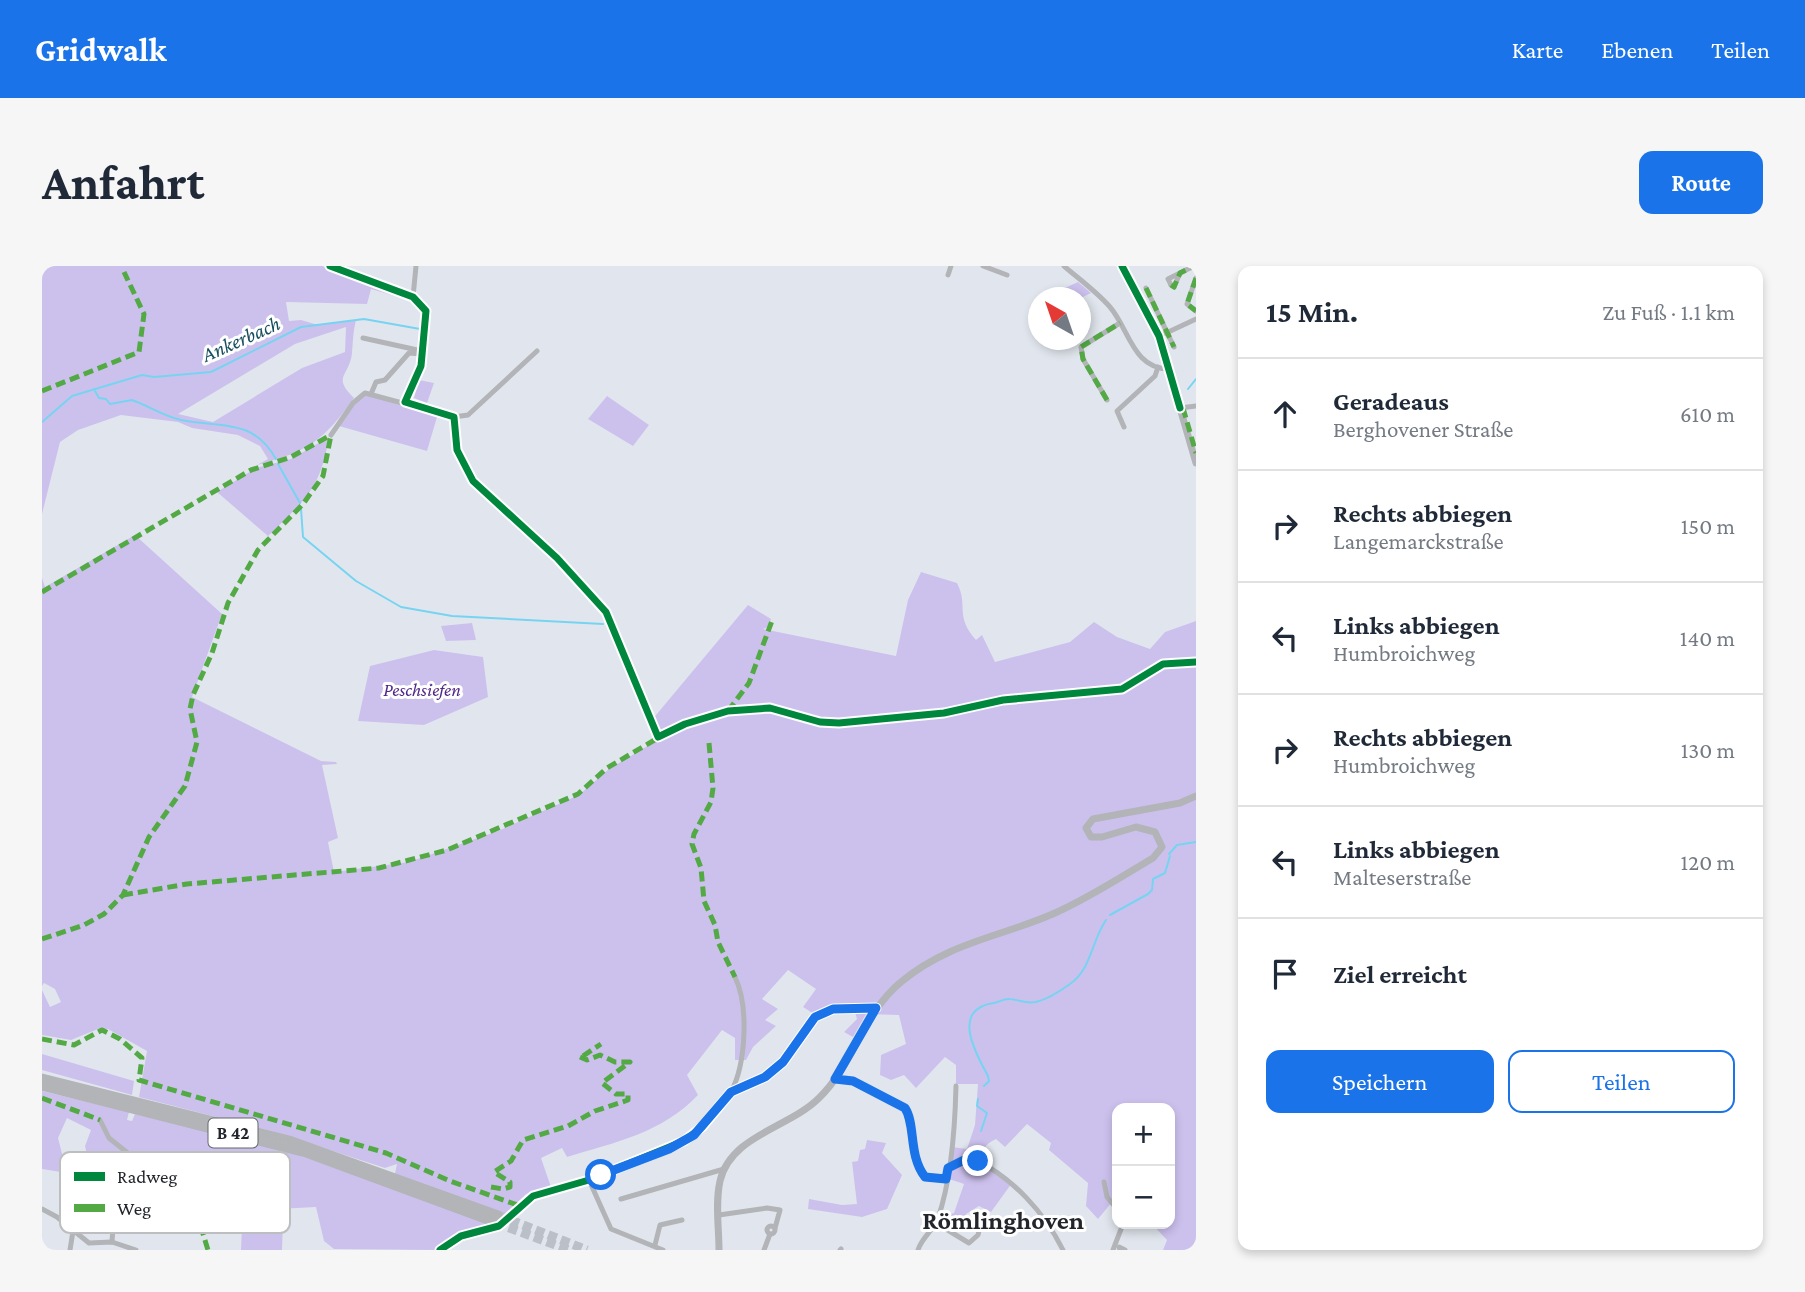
<!DOCTYPE html>
<html lang="de">
<meta charset="utf-8">
<style>
:root{--surface:#fff;--page:#f6f6f7;--text:#1f2937;--muted:#747a83;--line:#e0e1e3;--accent:#1a73e8}
body{margin:0;font-family:"Crimson Pro",serif;background:var(--page);color:var(--text)}
.controls{position:absolute;right:21px;bottom:21px;display:grid;overflow:hidden;border-radius:14px;box-shadow:0 4px 10px #0003}
.controls button{width:63px;height:63px;display:grid;place-items:center;padding:0;border:0;border-bottom:2px solid var(--line);background:var(--surface);color:var(--text);font:35px sans-serif}
.compass{position:absolute;left:986px;top:21px;width:63px;height:63px;border-radius:50%;background:var(--surface);box-shadow:0 4px 10px #0003;rotate:320deg}
.stop{position:absolute;width:21px;height:21px;margin:-16px;border:5px solid #1a73e8;border-radius:50%;background:#fff}
.stop.end{background:#1a73e8;border-color:#fff;box-shadow:0 2px 7px #0008}
.list{margin:0;padding:0;list-style:none}
h2{display:flex;justify-content:space-between;align-items:center;height:91px;margin:0;padding:0 28px;font-size:30px}
h2 small{font-size:23px;font-weight:400;color:var(--muted)}
.list li{display:grid;grid-template-columns:46px 1fr auto;gap:21px;align-items:center;box-sizing:border-box;height:112px;padding:0 28px;border-top:2px solid var(--line)}
.list b{display:block;font-size:26px;white-space:nowrap}
.list p{margin:0;font-size:23px;white-space:nowrap;color:var(--muted)}
.list em{font-size:23px;font-style:normal;color:var(--muted)}
.actions{display:flex;gap:14px;padding:21px 28px}
.actions a{flex:1;padding:16px 0;border:2px solid var(--accent);border-radius:14px;text-align:center;font-size:24px;color:var(--accent)}
.actions .main{background:var(--accent);color:#fff}
.icon{flex:none;width:38px;height:38px;fill:none;stroke:currentColor;stroke-width:2;stroke-linecap:round;stroke-linejoin:round}
.map{position:relative;flex:none;width:1154px;height:984px;overflow:hidden;border-radius:14px}
header{display:flex;align-items:center;gap:42px;box-sizing:border-box;height:98px;padding:0 35px;background:var(--accent);color:#fff}
header strong{font-size:33px}
nav{display:flex;gap:38px;margin-inline-start:auto;font-size:24px}
.intro{display:flex;align-items:center;justify-content:space-between;box-sizing:border-box;height:168px;padding:0 42px}
h1{margin:0;font-size:49px}
.button{padding:18px 32px;border-radius:14px;background:var(--accent);color:#fff;font-size:24px;font-weight:700}
main{display:flex;gap:42px;padding:0 42px}
aside{flex:1;background:var(--surface);border-radius:14px;box-shadow:0 4px 10px #0003}
.map>svg:first-child{display:block}
.green{fill:#ccc1ed;fill-rule:evenodd}
.lines{fill:none;stroke-linecap:round;stroke-linejoin:round}
.stream{stroke:#77d4f1;stroke-width:2}
.highway-tunnel{stroke:#bbbfc7;stroke-width:9;stroke-dasharray:9 4.5;stroke-linecap:butt}
.minor{stroke:#b2b4b7;stroke-width:5}
.major{stroke:#b2b4b7;stroke-width:7}
.highway{stroke:#b2b4b7;stroke-width:9}
.quiet{stroke:#53aa44;stroke-width:5;stroke-dasharray:10 5;stroke-linecap:butt}
.cycleway-casing{stroke:#fff;stroke-width:11}
.cycleway{stroke:#00873e;stroke-width:7}
.route{stroke:#1a73e8;stroke-width:9}
.labels{text-anchor:middle;stroke-width:6;stroke-linejoin:round;paint-order:stroke}
.shield{fill:#fff;stroke:#64666b;stroke-width:2}
.shield-label{font-size:18px;font-weight:bold;fill:#22252b}
.park-label{font-size:19px;font-style:italic;fill:#502788;stroke:#fff}
.water-label{font-size:21px;font-style:italic;fill:#174e5d;stroke:#fff}
.district-label{font-size:26px;font-weight:bold;fill:#22252b;stroke:#fff}
.key{fill:#fff;stroke:#bdbebf;stroke-width:2}
.key-label{font-size:19px;fill:#22252b}
</style>
<header>
<strong>Gridwalk</strong>
<nav><a>Karte</a><a>Ebenen</a><a>Teilen</a></nav>
</header>
<div class="intro"><h1>Anfahrt</h1><a class="button">Route</a></div>
<main>
<div class="map">
<svg width="1154" height="984" viewBox="0 0 1154 984">
<rect width="100%" height="100%" fill="#e1e6ee"/>
<!-- green -->
<g class="green">
<path d="M0,0H280L370,35L329,23L325,38L244,36L247,55L259,54L276,59L314,54C311,66 311,76 310,87C308,110 289,110 312,132C281,175 267,185 215,199L226,193L218,180L196,169L150,162L136,156L79,149L36,164L18,176L0,248ZM304,61L303,86L260,102L171,156L136,148L253,78Z"/>
<path d="M1036,16L1049,27L1039,32L1003,31Z"/>
<path d="M377,114L392,117L385,137L372,132Z"/>
<path d="M323,128L395,151L385,185L297,160L316,133Z"/>
<path d="M565,130L607,159L591,180L546,153Z"/>
<path d="M287,171C278,224 263,234 226,270L175,226L214,202L249,193Z"/>
<path d="M93,269L180,348L150,431L279,495L294,496L295,498L280,499L296,572L286,576L292,606L367,596L456,565L537,529L567,503L617,473L609,455L706,339L729,353L726,361L721,363L854,390L866,334L879,306L915,317C927,340 912,349 934,374L940,369L953,396L1028,376L1052,356L1075,371L1108,383L1123,366L1154,355V984H1121L1125,974L1110,958H1128V842H1075V941L1070,936L1056,953L1044,940L1046,917L1007,884L1009,877L985,858L963,881L954,873C943,878 940,884 936,896L970,917L949,946L937,940L924,948L925,955L921,957L914,953L906,962L899,957L904,949L912,947L922,918L904,912L910,881L925,883L933,859L936,818H914V799L903,791L874,822L862,809L849,814L838,809L839,789L864,778L857,749L824,748L811,771L802,766L815,753L811,739L784,742L772,748L761,741L774,723L746,704L720,733L736,743L723,754L734,760L711,781L704,794H693V772L680,764L645,809L656,829C620,867 574,876 525,891L520,882L499,892L509,921L484,928L450,961L424,964L403,974L393,984L292,983L282,975L274,941L236,943L235,953L241,954L240,984H199L200,958L159,956L140,930L134,956H123L112,944L102,923L49,907L43,880L49,864L25,852L16,872L25,907L0,903V825L87,846L85,854L90,855L93,848L251,887L350,922L355,898L343,902L229,865L97,831L105,785L66,763H56L29,774L0,769V724L8,741L19,736L13,723L2,717L0,720V312L3,321Z"/>
<path d="M430,357L434,374L404,375L399,360Z"/>
<path d="M392,384L441,391L446,431L382,459L316,455L328,400Z"/>
<path d="M0,788L92,815L90,829L0,804Z"/>
<path d="M825,874L844,877L840,887L860,909L845,943L820,951L766,943L767,933L800,939L815,938L810,896L816,895L818,884L823,883Z"/>
</g>
<g class="lines">
<!-- stream -->
<g class="stream">
<path d="M1146,123L1154,113"/>
<path d="M53,125L57,132L64,133L68,138L90,134C107,140 121,150 139,154C180,162 211,152 234,193"/>
<path d="M0,156L30,130L100,109L112,111L169,106L259,61L322,53L378,63"/>
<path d="M236,198L258,237"/>
<path d="M259,243L261,271L314,315L359,341L410,350L561,358"/>
<path d="M1127,588L1135,579L1154,576"/>
<path d="M1068,649L1106,628L1110,624L1111,613L1123,607L1128,590"/>
<path d="M942,820L947,815L946,810C934,788 908,743 952,737C957,736 963,732 968,733C978,734 983,738 994,736C1006,733 1017,726 1028,718C1050,702 1049,676 1064,654"/>
<path d="M936,833L935,840L945,847L939,865"/>
</g>
<!-- highway-tunnel -->
<g class="highway-tunnel">
<path d="M456,949L545,984"/>
<path d="M454,957L527,984"/>
</g>
<!-- minor -->
<g class="minor">
<path d="M288,0L371,31L384,45L379,100L363,136"/>
<path d="M941,0L965,9"/>
<path d="M1022,0C1037,13 1055,26 1068,41C1087,63 1091,103 1127,103"/>
<path d="M906,9L909,0"/>
<path d="M1154,12L1145,38L1154,45"/>
<path d="M1129,19L1132,21L1138,7L1152,0"/>
<path d="M1129,19L1126,13L1138,7"/>
<path d="M1104,22L1132,81"/>
<path d="M371,31L374,0"/>
<path d="M1122,68L1154,53"/>
<path d="M321,72L380,85"/>
<path d="M329,128L334,116L343,114L367,87L380,88"/>
<path d="M1065,134L1041,93L1039,81L1078,57"/>
<path d="M1138,142L1154,140"/>
<path d="M1082,161L1075,145L1113,110L1116,101"/>
<path d="M289,169L311,137L323,127L412,151L426,149L495,85"/>
<path d="M793,813L811,815L863,842C870,853 871,889 880,909L904,913"/>
<path d="M689,826C704,798 707,740 693,711"/>
<path d="M58,854L67,872L92,892L74,915L70,976"/>
<path d="M906,902L932,893C971,912 1002,946 1021,984"/>
<path d="M547,914L569,963L621,984"/>
<path d="M1062,916L1065,931L1075,943"/>
<path d="M579,933L682,903"/>
<path d="M0,943L15,951L47,977L70,976L94,984"/>
<path d="M677,949L725,942L738,944L733,962"/>
<path d="M894,957L927,977L936,969L938,961"/>
<circle cx="729" cy="964" r="4"/>
<path d="M613,979L618,959L640,954"/>
<path d="M0,983L5,984"/>
<path d="M28,984L31,965"/>
<path d="M398,984L419,970L457,960L491,930L547,914L642,875L660,861L689,826L723,811L741,796L773,751L791,743L834,742"/>
<path d="M722,984L728,968"/>
<path d="M798,984L799,983"/>
<path d="M876,984C880,971 892,964 896,952C910,912 913,862 914,820"/>
<path d="M1071,984L1081,958"/>
<path d="M1078,984L1077,981L1083,984"/>
</g>
<!-- major -->
<g class="major">
<path d="M1080,0L1117,70L1154,197"/>
<path d="M677,984C677,962 673,937 678,915C689,869 747,862 777,832C812,798 821,747 859,716C907,676 959,671 1013,647C1047,632 1079,611 1111,592L1120,581L1113,566L1094,561L1060,571H1049L1044,562L1051,553L1138,537L1154,530"/>
</g>
<!-- highway -->
<g class="highway">
<path d="M0,812L247,874L456,949"/>
<path d="M0,820L264,887L454,957"/>
</g>
<!-- quiet -->
<g class="quiet">
<path d="M1154,12L1145,38L1154,45"/>
<path d="M1129,19L1132,21L1138,7L1152,0"/>
<path d="M1104,22L1132,81"/>
<path d="M0,125L97,86L102,48L82,6"/>
<path d="M1065,134L1041,93L1039,81L1078,57"/>
<path d="M1141,142L1154,187"/>
<path d="M0,326L209,204L249,191L289,169"/>
<path d="M686,445L707,417L731,352"/>
<path d="M667,477L671,522L669,536L652,568L650,578L659,602L662,635L673,659L676,676L693,711"/>
<path d="M81,629L145,618L337,602L405,584L536,528L565,502L621,469"/>
<path d="M0,673L42,659L62,648L81,629L107,571L143,520L155,476L148,443L151,429L170,387L186,337L216,284L261,238L281,210L289,169"/>
<path d="M0,773L32,779L60,764L78,773L100,792L97,814L344,887L408,915L478,940"/>
<path d="M541,790L559,778"/>
<path d="M0,832L58,854"/>
<path d="M124,911L157,955L166,984"/>
<path d="M449,921L461,923L468,921V916L452,906L469,895L481,874L526,860L553,845L586,834V828H574L560,817L588,796H573L558,789L545,794L538,791"/>
</g>
<defs>
<g id="cycleway">
<path d="M288,0L371,31L384,45L379,100L363,136L412,151L415,184L431,215L515,292L564,346L616,471L643,458L686,445L728,442L778,456L797,457L902,447L961,434L1080,423L1121,398L1154,396"/>
<path d="M1080,0L1117,70L1138,142"/>
<path d="M398,984L419,970L457,960L491,930L547,914L642,875L660,861L689,826L723,811L741,796L773,751L791,743L834,742"/>
</g>
</defs>
<!-- cycleway casing -->
<use href="#cycleway" class="cycleway-casing"/>
<!-- cycleway -->
<use href="#cycleway" class="cycleway"/>
</g>
<g class="lines">
<!-- route -->
<path class="route" d="M559,909L627,883L652,869L689,826L723,811L741,796L773,751L791,743L834,742L793,813L811,815L863,842C874,859 866,889 883,911L904,913L906,902L922,894L936,895"/>
</g>
<g class="labels">
<!-- shield labels -->
<rect class="shield" x="166.5" y="852.5" width="49" height="29" rx="5"/>
<g class="shield-label">
<text x="191" y="873">B 42</text>
</g>
<!-- park labels -->
<g class="park-label">
<text x="380" y="430">Peschsiefen</text>
</g>
<!-- water labels -->
<g class="water-label">
<text transform="translate(199 73) rotate(-24)" y="7">Ankerbach</text>
</g>
<!-- district labels -->
<g class="district-label">
<text x="961" y="963">Römlinghoven</text>
</g>
</g>
<!-- legend -->
<rect x="18" y="886" width="230" height="81" rx="10" class="key"/>
<rect x="32" y="906" width="31" height="9" fill="#00873e"/>
<rect x="32" y="938" width="31" height="8" fill="#53aa44"/>
<g class="key-label">
<text x="75" y="917">Radweg</text>
<text x="75" y="949">Weg</text>
</g>
</svg>
<div class="controls">
<button>+</button>
<button>−</button>
</div>
<svg class="compass" viewBox="-18 -18 36 36"><path d="M0-13l5 13h-10z" fill="#e53935"/><path d="M0 13l5-13h-10z" fill="#747a83"/></svg>
<div class="stop" style="left:559px;top:909px"></div>
<div class="stop end" style="left:936px;top:895px"></div>
</div>
<aside>
<h2>15 Min.<small>Zu Fuß · 1.1 km</small></h2>
<ul class="list">
<li><svg class="icon" aria-label="ahead" viewBox="0 0 24 24"><path d="M12 20V5M6 11l6-6 6 6"/></svg><div><b>Geradeaus</b><p>Berghovener Straße</p></div><em>610 m</em></li>
<li><svg class="icon" aria-label="right" viewBox="0 0 24 24"><path d="M7 20v-9h11M14 6l5 5-5 5"/></svg><div><b>Rechts abbiegen</b><p>Langemarckstraße</p></div><em>150 m</em></li>
<li><svg class="icon" aria-label="left" viewBox="0 0 24 24"><path d="M17 20v-9H6M10 6l-5 5 5 5"/></svg><div><b>Links abbiegen</b><p>Humbroichweg</p></div><em>140 m</em></li>
<li><svg class="icon" aria-label="right" viewBox="0 0 24 24"><path d="M7 20v-9h11M14 6l5 5-5 5"/></svg><div><b>Rechts abbiegen</b><p>Humbroichweg</p></div><em>130 m</em></li>
<li><svg class="icon" aria-label="left" viewBox="0 0 24 24"><path d="M17 20v-9H6M10 6l-5 5 5 5"/></svg><div><b>Links abbiegen</b><p>Malteserstraße</p></div><em>120 m</em></li>
<li><svg class="icon" aria-label="arrive" viewBox="0 0 24 24"><path d="M6 21V4h12l-3 4 3 4H6"/></svg><div><b>Ziel erreicht</b></div></li>
</ul>
<div class="actions"><a class="main">Speichern</a><a>Teilen</a></div>
</aside>
</main>
